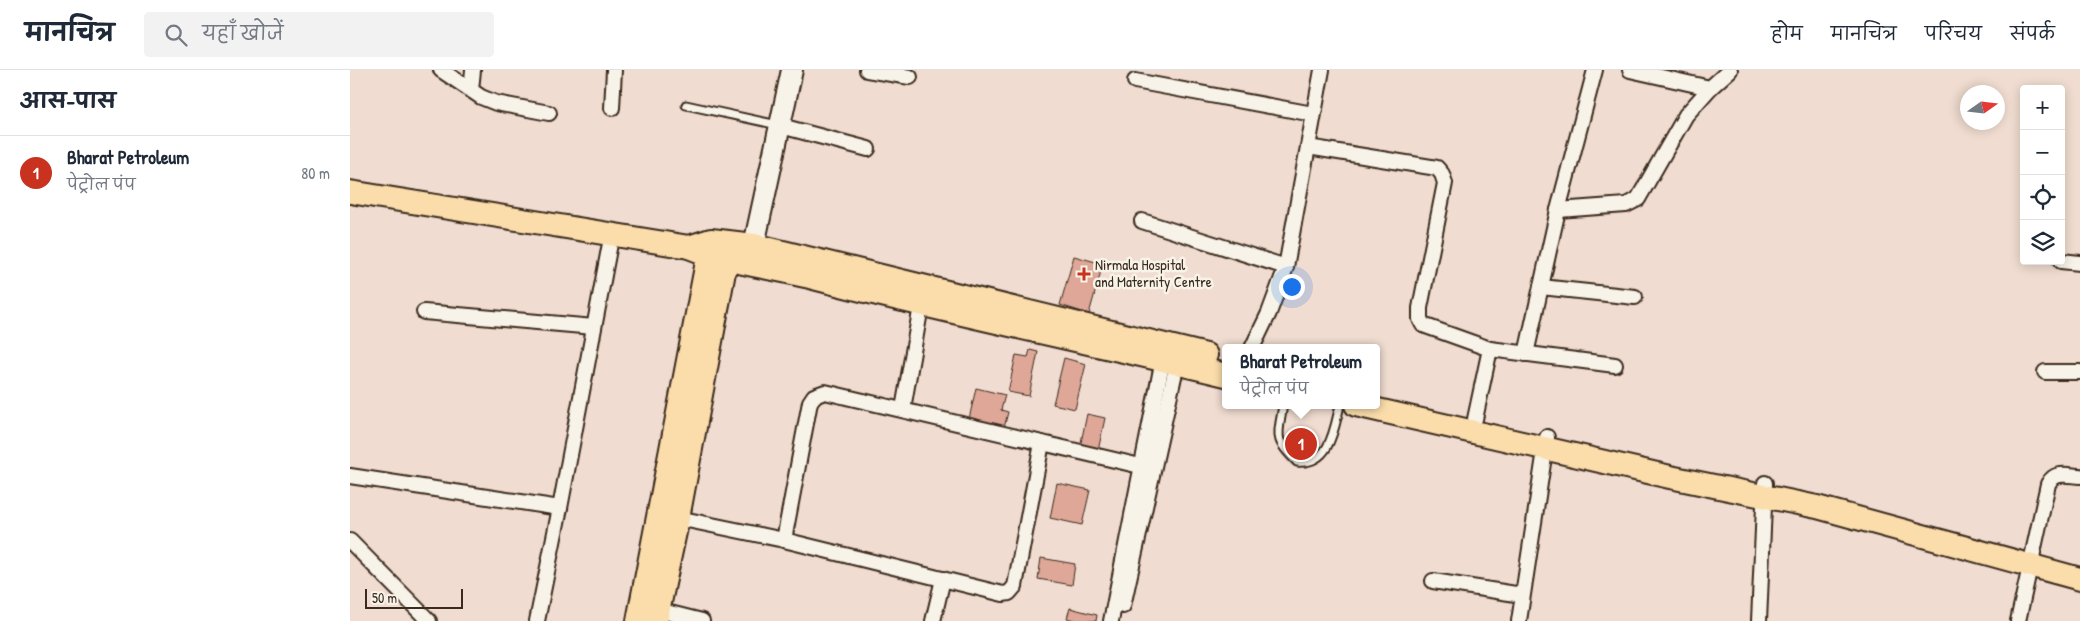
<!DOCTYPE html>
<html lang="hi">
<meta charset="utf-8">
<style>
:root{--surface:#fff;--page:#f2f2f3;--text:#1f2937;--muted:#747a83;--line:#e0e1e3;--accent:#c8321e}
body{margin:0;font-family:"Patrick Hand","Playpen Sans Deva",sans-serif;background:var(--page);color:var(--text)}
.controls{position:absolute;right:15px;top:15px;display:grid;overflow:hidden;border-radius:5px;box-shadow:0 2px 12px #0003}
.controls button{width:45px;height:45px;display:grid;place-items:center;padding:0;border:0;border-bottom:1px solid var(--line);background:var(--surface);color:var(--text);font:25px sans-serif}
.compass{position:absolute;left:1610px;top:15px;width:45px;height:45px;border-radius:50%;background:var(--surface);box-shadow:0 2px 12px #0003;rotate:76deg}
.scale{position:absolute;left:15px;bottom:12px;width:98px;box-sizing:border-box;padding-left:5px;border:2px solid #3b2a1e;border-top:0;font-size:14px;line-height:18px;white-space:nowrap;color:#3b2a1e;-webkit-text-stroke:4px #f7f3e8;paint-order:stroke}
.you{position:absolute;left:941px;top:216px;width:18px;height:18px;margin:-12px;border:4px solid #fff;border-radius:50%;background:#1a73e8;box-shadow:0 0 0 8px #1a73e833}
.badge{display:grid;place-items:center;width:32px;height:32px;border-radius:50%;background:var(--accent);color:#fff;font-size:16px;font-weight:700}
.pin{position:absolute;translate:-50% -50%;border:2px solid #fff;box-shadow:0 1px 5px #0006}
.popup{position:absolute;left:872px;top:274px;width:158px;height:65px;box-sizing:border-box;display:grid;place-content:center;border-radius:5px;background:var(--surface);filter:drop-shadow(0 1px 4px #0005);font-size:16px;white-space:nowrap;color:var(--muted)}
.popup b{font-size:19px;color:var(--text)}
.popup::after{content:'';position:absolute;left:50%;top:100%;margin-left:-10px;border:10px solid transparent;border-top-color:var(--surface)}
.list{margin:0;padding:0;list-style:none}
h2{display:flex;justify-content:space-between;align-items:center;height:65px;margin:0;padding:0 20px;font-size:21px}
h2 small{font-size:16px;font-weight:400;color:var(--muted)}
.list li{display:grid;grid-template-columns:32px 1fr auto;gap:15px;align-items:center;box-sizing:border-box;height:75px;padding:0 20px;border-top:1px solid var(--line)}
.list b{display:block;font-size:19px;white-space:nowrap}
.list p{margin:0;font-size:16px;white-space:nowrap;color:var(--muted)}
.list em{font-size:16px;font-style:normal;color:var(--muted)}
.icon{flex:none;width:28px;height:28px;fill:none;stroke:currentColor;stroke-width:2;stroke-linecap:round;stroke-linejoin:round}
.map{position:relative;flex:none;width:1730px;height:551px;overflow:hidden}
header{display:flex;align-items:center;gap:30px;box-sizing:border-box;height:70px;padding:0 25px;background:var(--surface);border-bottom:1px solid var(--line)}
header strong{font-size:24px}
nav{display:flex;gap:28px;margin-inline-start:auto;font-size:18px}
.search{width:350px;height:45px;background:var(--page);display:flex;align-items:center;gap:12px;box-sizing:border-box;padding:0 18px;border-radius:5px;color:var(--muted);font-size:19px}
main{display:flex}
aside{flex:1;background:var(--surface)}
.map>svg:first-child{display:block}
.building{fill:#dea797;stroke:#3b2a1e}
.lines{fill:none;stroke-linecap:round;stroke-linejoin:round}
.lane-casing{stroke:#3b2a1e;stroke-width:11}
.street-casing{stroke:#3b2a1e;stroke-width:18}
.secondary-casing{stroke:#3b2a1e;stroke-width:24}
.primary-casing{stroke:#3b2a1e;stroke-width:26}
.lane{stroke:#f7f3e8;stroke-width:7}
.street{stroke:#f7f3e8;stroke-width:14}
.secondary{stroke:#f7f3e8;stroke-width:20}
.primary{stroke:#fbddab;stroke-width:22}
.poi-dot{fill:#c8321e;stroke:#f7f3e8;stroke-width:2}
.labels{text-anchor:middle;stroke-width:5;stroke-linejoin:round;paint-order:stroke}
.poi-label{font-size:15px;fill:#3b2a1e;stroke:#f7f3e8;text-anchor:start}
</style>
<header>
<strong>मानचित्र</strong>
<div class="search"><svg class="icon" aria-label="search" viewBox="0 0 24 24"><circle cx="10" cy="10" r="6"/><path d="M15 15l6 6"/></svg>यहाँ खोजें</div>
<nav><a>होम</a><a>मानचित्र</a><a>परिचय</a><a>संपर्क</a></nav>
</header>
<main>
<aside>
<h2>आस-पास<small></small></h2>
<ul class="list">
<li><span class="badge">1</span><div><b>Bharat Petroleum</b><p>पेट्रोल पंप</p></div><em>80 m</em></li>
</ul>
</aside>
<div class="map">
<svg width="1730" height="551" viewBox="0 0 1730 551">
<rect width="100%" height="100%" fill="#f0dcd0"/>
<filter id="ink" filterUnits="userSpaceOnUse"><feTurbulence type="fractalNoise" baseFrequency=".02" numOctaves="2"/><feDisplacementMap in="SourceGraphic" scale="10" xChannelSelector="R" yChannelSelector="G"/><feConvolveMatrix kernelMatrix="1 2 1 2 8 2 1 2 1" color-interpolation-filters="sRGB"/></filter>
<g filter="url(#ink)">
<!-- building -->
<g class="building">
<path d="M724,186L753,194L739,244L710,235Z"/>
<path d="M680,280L688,282L679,326L658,322L666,285L678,287Z"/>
<path d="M714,288L736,294L725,339L703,334Z"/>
<path d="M626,318L655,325L651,340L658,342L654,358L619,349Z"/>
<path d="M737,344L755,348L748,381L730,377Z"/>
<path d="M707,413L740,420L732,455L700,448Z"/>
<path d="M691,488L725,494L722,515L688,509Z"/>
<path d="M720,538L747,545L746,551H727L717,548Z"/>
</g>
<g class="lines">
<defs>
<g id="lane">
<path d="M336,35L428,55"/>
<path d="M933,335C928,367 923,369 947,392C980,395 984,360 990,335"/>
</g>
<g id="street">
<path d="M91,0L131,27L146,33L199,43"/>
<path d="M517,0L560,7"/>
<path d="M1280,0L1360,18"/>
<path d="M785,11L963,44"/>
<path d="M121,20L123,0"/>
<path d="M262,38L264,0"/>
<path d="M431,56L518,79"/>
<path d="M958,77L1087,98L1092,104L1095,113L1070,238V249L1073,255L1140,279L1265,295"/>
<path d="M1208,140L1276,135L1288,129L1336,45L1360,18L1380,0"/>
<path d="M792,151L936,197"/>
<path d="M1711,191L1730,193"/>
<path d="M1191,217L1285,227"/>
<path d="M74,242L244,257"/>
<path d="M902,278L919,243L936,197L972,0"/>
<path d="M1176,284L1208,140L1245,0"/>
<path d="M1695,302H1730"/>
<path d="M553,339L571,236"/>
<path d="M1125,349L1140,279"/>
<path d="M0,406L210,438"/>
<path d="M328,448L434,470L653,524L659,523L665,516L692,373"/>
<path d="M434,470L460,332L464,326L475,322L803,399"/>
<path d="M0,471L79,551"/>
<path d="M1083,511L1172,525"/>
<path d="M773,536L827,293"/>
<path d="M308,540L352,551"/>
<path d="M187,551L210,438L262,163"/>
<path d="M583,551L593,509"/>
<path d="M761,551L813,289"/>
<path d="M1169,551L1197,367"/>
<path d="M1409,551L1415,413"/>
<path d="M1668,551L1698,414C1705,401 1716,405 1730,406"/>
</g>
<path id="secondary" d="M404,175L442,0"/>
<g id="primary">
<path d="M0,122L339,177C377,193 427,198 467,209C603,244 740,272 876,305"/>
<path d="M339,177L361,170L404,175L856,285"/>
<path d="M1006,335L1320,407L1467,437L1730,509"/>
<path d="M288,551L361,171"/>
<path d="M306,551L328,448L379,175"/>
</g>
</defs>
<!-- lane casing -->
<use href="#lane" class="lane-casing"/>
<!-- street casing -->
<use href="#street" class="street-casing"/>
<!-- secondary casing -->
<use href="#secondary" class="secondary-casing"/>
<!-- primary casing -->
<use href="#primary" class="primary-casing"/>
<!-- lane -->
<use href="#lane" class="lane"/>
<!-- street -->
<use href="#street" class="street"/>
<!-- secondary -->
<use href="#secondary" class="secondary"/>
<!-- primary -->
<use href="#primary" class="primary"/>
</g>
</g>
<!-- markers -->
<path class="poi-dot" d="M731.5 196.5h5v5h5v5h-5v5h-5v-5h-5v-5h5z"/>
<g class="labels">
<!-- poi labels -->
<g class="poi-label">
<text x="745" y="200">Nirmala Hospital<tspan x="745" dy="17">and Maternity Centre</tspan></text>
</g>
</g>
</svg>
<div class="controls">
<button>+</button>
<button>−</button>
<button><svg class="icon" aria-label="locate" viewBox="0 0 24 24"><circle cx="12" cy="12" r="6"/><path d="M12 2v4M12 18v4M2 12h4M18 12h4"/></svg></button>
<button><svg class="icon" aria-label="layers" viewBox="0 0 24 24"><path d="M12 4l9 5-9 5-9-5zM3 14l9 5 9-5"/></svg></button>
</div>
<svg class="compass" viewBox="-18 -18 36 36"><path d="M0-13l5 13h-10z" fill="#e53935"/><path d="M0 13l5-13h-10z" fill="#747a83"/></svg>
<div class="scale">50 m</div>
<div class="you"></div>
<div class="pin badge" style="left:951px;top:374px">1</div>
<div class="popup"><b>Bharat Petroleum</b>पेट्रोल पंप</div>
</div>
</main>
